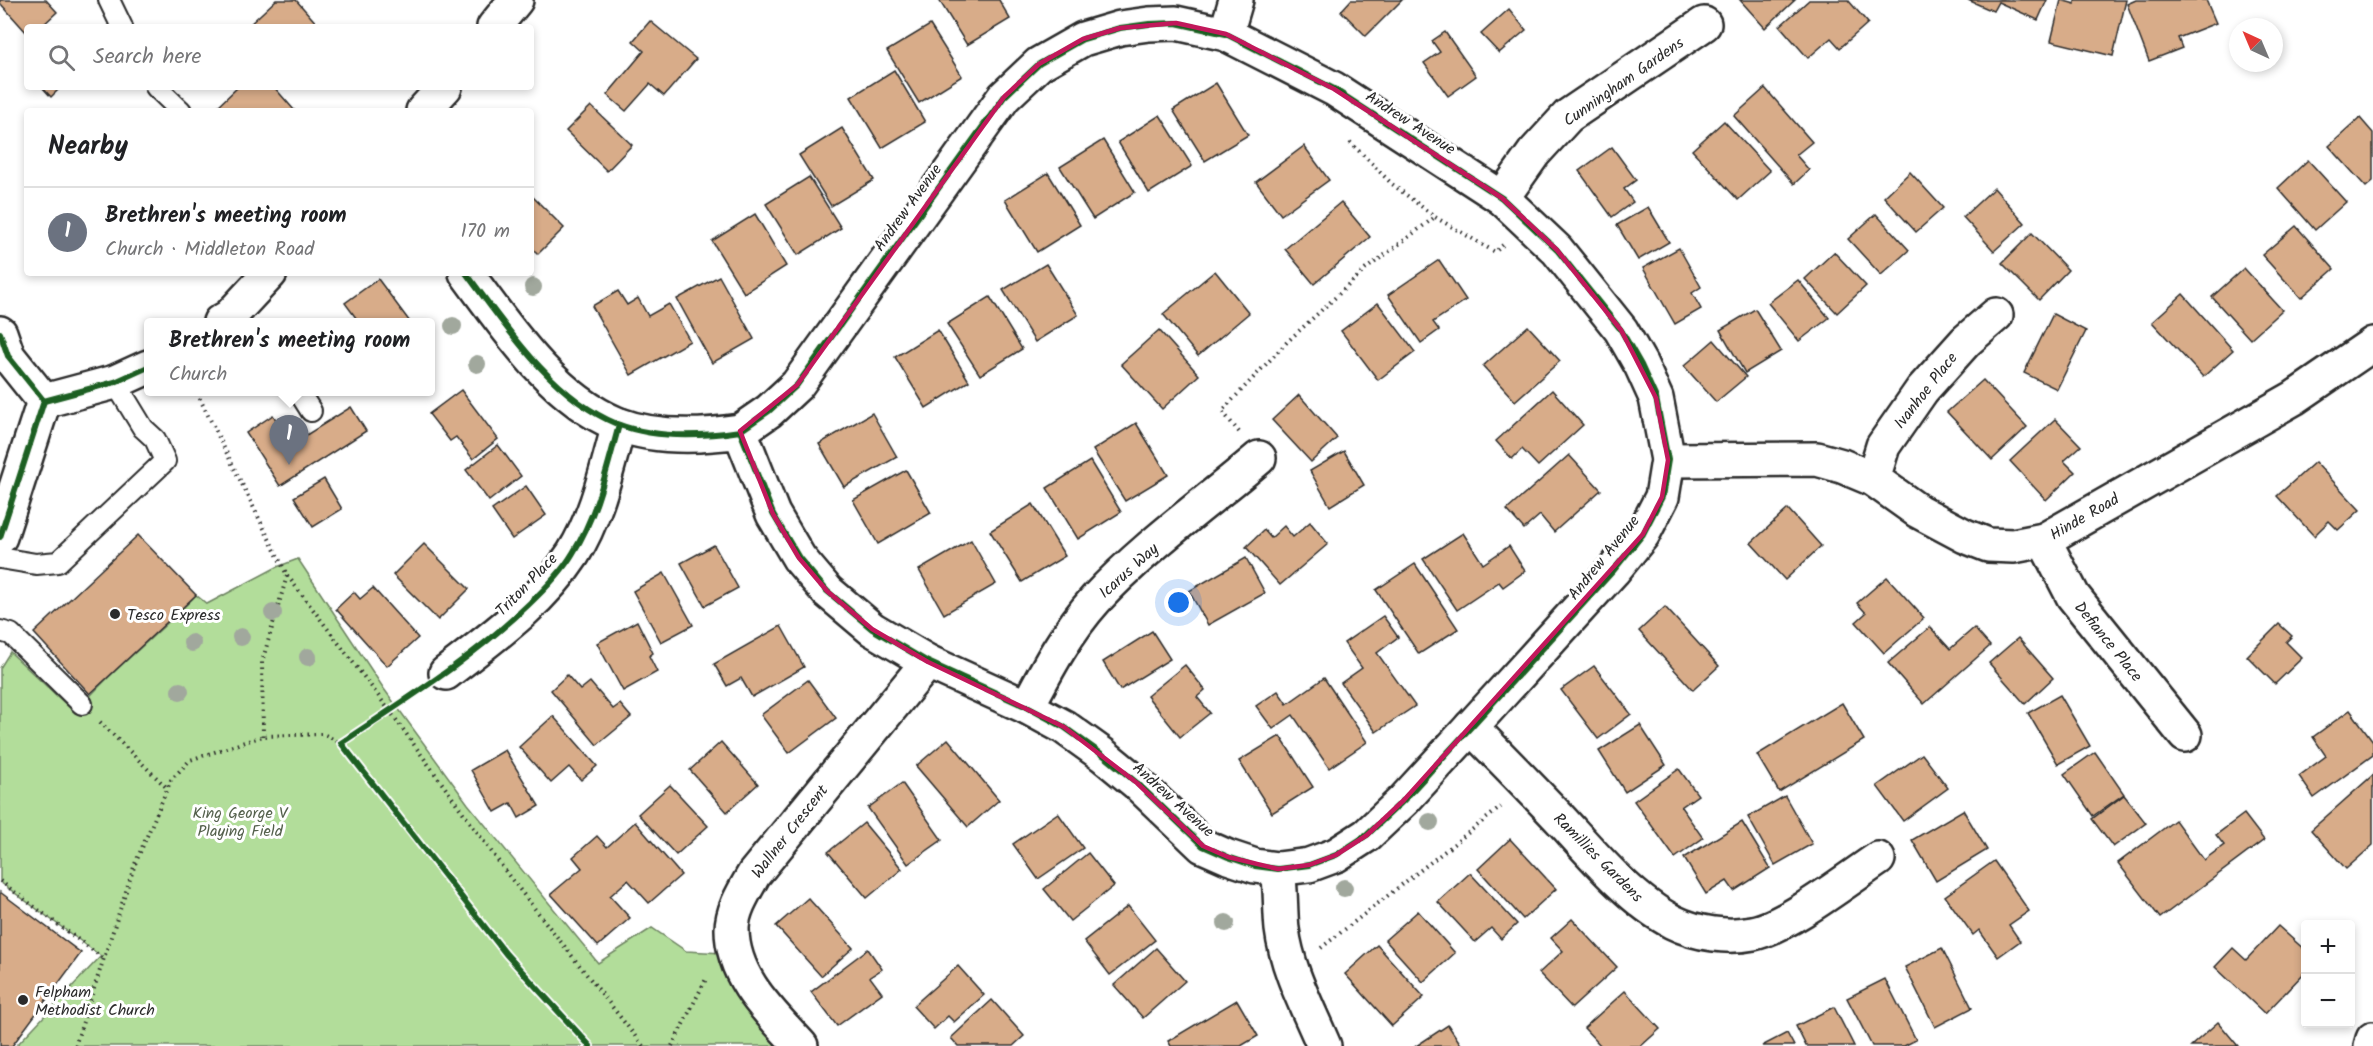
<!DOCTYPE html>
<meta charset="utf-8">
<style>
:root{--surface:#fff;--page:#f2f2f2;--text:#202124;--muted:#757577;--line:#e0e0e0;--accent:#2b2b2b}
body{margin:0;font-family:Kalam,sans-serif;background:var(--page);color:var(--text)}
.controls{position:absolute;right:18px;bottom:18px;display:grid;overflow:hidden;border-radius:6px;box-shadow:0 3px 9px #0003}
.controls button{width:54px;height:54px;display:grid;place-items:center;padding:0;border:0;border-bottom:2px solid var(--line);background:var(--surface);color:var(--text);font:30px sans-serif}
.compass{position:absolute;left:2229px;top:18px;width:54px;height:54px;border-radius:50%;background:var(--surface);box-shadow:0 3px 9px #0003;rotate:316deg}
.you{position:absolute;left:1179px;top:603px;width:21px;height:21px;margin:-15px;border:4px solid #fff;border-radius:50%;background:#1a73e8;box-shadow:0 0 0 9px #1a73e833}
.badge{display:grid;place-items:center;width:39px;height:39px;border-radius:50%;background:var(--accent);color:#fff;font-size:20px;font-weight:700}
.pin{position:absolute;translate:-50% -50px;filter:drop-shadow(0 2px 3px #0008)}
.pin::after{content:'';position:absolute;top:32px;width:21px;height:18px;background:inherit;clip-path:polygon(0 0,100% 0,50% 100%)}
.popup{position:absolute;left:144px;top:318px;width:291px;height:78px;box-sizing:border-box;display:grid;place-content:center;border-radius:6px;background:var(--surface);filter:drop-shadow(0 2px 4px #0005);font-size:20px;white-space:nowrap;color:var(--muted)}
.popup b{font-size:22px;color:var(--text)}
.popup::after{content:'';position:absolute;left:50%;top:100%;margin-left:-12px;border:12px solid transparent;border-top-color:var(--surface)}
.list{margin:0;padding:0;list-style:none}
h2{display:flex;justify-content:space-between;align-items:center;height:78px;margin:0;padding:0 24px;font-size:26px}
h2 small{font-size:20px;font-weight:400;color:var(--muted)}
.list li{display:grid;grid-template-columns:39px 1fr auto;gap:18px;align-items:center;box-sizing:border-box;height:90px;padding:0 24px;border-top:2px solid var(--line)}
.list b{display:block;font-size:22px;white-space:nowrap}
.list p{margin:0;font-size:20px;white-space:nowrap;color:var(--muted)}
.list em{font-size:20px;font-style:normal;color:var(--muted)}
.icon{flex:none;width:33px;height:33px;fill:none;stroke:currentColor;stroke-width:2;stroke-linecap:round;stroke-linejoin:round}
.map{position:relative;flex:none;width:2373px;height:1046px;overflow:hidden}
.search{position:absolute;background:var(--surface);box-shadow:0 3px 9px #0003;left:24px;top:24px;width:510px;height:66px;display:flex;align-items:center;gap:15px;box-sizing:border-box;padding:0 21px;border-radius:6px;color:var(--muted);font-size:22px}
.panel{position:absolute;background:var(--surface);box-shadow:0 3px 9px #0003;left:24px;top:108px;width:510px;height:168px;border-radius:6px}
.map>svg:first-child{display:block}
.green{fill:#b2dd9a;stroke:#6e8462;stroke-width:1.5}
.building{fill:#d8ac89;stroke:#2b2b2b;stroke-width:1.5}
.lines{fill:none;stroke-linecap:round;stroke-linejoin:round}
.service-casing{stroke:#2b2b2b;stroke-width:24}
.minor-casing{stroke:#2b2b2b;stroke-width:38}
.secondary-casing{stroke:#2b2b2b;stroke-width:38}
.path{stroke:#2b2b2b;stroke-width:4;stroke-dasharray:1.5 4.5;stroke-linecap:butt}
.service{stroke:#fff;stroke-width:20}
.minor{stroke:#fff;stroke-width:33}
.secondary{stroke:#fff;stroke-width:33}
.cycleway-casing{stroke:#fff;stroke-width:10}
.cycleway{stroke:#1b5e20;stroke-width:6}
.tree{fill:#a1a89d}
.marked{fill:none;stroke:#c2185b;stroke-width:4.5;stroke-linejoin:round}
.poi-dot{fill:#2b2b2b;stroke:#fff;stroke-width:2}
.labels{text-anchor:middle;stroke-width:6;stroke-linejoin:round;paint-order:stroke}
.street-label{font-size:16px;fill:#2b2b2b;stroke:#fff}
.poi-label{font-size:16px;fill:#2b2b2b;stroke:#fff;text-anchor:start}
.park-label{font-size:16px;fill:#54604c;stroke:#fff}
</style>
<div class="map">
<svg width="2373" height="1046" viewBox="0 0 2373 1046">
<rect width="100%" height="100%" fill="#fff"/>
<filter id="ink" filterUnits="userSpaceOnUse"><feTurbulence type="fractalNoise" baseFrequency=".0167" numOctaves="2"/><feDisplacementMap in="SourceGraphic" scale="12" xChannelSelector="R" yChannelSelector="G"/><feConvolveMatrix kernelMatrix="1 2 1 2 8 2 1 2 1" color-interpolation-filters="sRGB"/></filter>
<g filter="url(#ink)">
<!-- green -->
<path class="green" d="M298,559L384,689L468,804L598,963L652,928L686,951L723,953L791,1046H16L101,956L0,882V668L10,652L75,713C111,670 157,636 196,595L207,604L277,567Z"/>
<!-- building -->
<g class="building">
<path d="M0,0H46L57,12L41,27H27V33L0,3Z"/>
<path d="M276,0H296L318,25L316,27H247Z"/>
<path d="M939,0H999L1010,19L967,45Z"/>
<path d="M1351,0H1402L1366,36L1341,11Z"/>
<path d="M1740,0H1795L1765,28Z"/>
<path d="M1809,0H1848L1868,23L1840,48L1831,38L1808,58L1780,26Z"/>
<path d="M1968,0H2047L2038,20L1998,2L1993,11Z"/>
<path d="M2061,0L2075,4V0H2126L2113,56L2051,41Z"/>
<path d="M2136,0H2206L2216,23L2178,38L2182,48L2149,61L2127,4Z"/>
<path d="M1509,9L1526,30L1499,53L1481,34Z"/>
<path d="M650,21L696,59L664,96L650,84L626,111L607,95L644,51L633,41Z"/>
<path d="M930,25L962,76L919,103L887,51Z"/>
<path d="M1445,32L1476,76L1448,96L1424,63L1440,52L1432,41Z"/>
<path d="M894,70L925,122L882,148L851,97Z"/>
<path d="M1216,83L1248,135L1205,161L1173,110Z"/>
<path d="M42,87H61L51,97Z"/>
<path d="M238,87H274L295,111H217L215,109Z"/>
<path d="M1765,88L1812,142L1796,155L1809,170L1794,184L1734,116Z"/>
<path d="M591,106L632,145L607,171L566,131Z"/>
<path d="M1160,115L1192,166L1149,193L1118,142Z"/>
<path d="M2360,118L2373,133V181L2366,187L2329,146Z"/>
<path d="M1724,121L1770,171L1738,200L1692,150Z"/>
<path d="M842,128L874,180L831,206L799,155Z"/>
<path d="M1103,140L1135,192L1093,219L1060,167Z"/>
<path d="M1304,146L1329,180L1281,215L1256,182Z"/>
<path d="M1612,147L1636,180L1624,189L1633,202L1612,217L1579,171Z"/>
<path d="M2308,160L2346,202L2315,230L2278,188Z"/>
<path d="M1910,172L1943,208L1916,232L1884,197Z"/>
<path d="M1048,173L1080,225L1037,252L1005,200Z"/>
<path d="M809,177L841,228L798,255L766,204Z"/>
<path d="M1994,188L2025,223L1994,251L1963,217Z"/>
<path d="M531,195L564,228L538,254L531,247Z"/>
<path d="M1341,202L1370,237L1314,284L1285,249Z"/>
<path d="M1648,207L1669,242L1638,260L1617,225Z"/>
<path d="M755,214L786,266L744,293L712,241Z"/>
<path d="M1876,214L1909,250L1881,275L1848,239Z"/>
<path d="M2296,226L2334,269L2301,298L2262,255Z"/>
<path d="M2032,233L2068,270L2039,300L2002,263Z"/>
<path d="M1679,248L1701,287L1692,293L1701,309L1675,324L1643,268Z"/>
<path d="M1834,252L1866,286L1837,313L1805,279Z"/>
<path d="M1439,260L1466,300L1433,322L1439,330L1421,343L1388,295Z"/>
<path d="M1046,264L1078,315L1035,342L1003,290Z"/>
<path d="M2244,268L2282,310L2250,339L2212,297Z"/>
<path d="M1215,271L1249,313L1198,356L1163,314Z"/>
<path d="M719,276L754,339L712,363L677,299Z"/>
<path d="M378,279L410,322H359L345,303Z"/>
<path d="M1798,280L1829,318L1799,341L1768,303Z"/>
<path d="M618,291L627,305L638,298L648,316L669,304L690,341L631,375L592,306Z"/>
<path d="M2183,294L2233,350L2203,377L2152,322Z"/>
<path d="M990,297L1022,349L980,375L947,324Z"/>
<path d="M1378,303L1415,352L1378,380L1341,331Z"/>
<path d="M1755,309L1781,351L1745,373L1720,330Z"/>
<path d="M2053,314L2086,331L2057,389L2024,373Z"/>
<path d="M1528,326L1560,361L1515,401L1483,366Z"/>
<path d="M938,330L969,381L926,408L895,357Z"/>
<path d="M1159,330L1199,375L1162,409L1121,364Z"/>
<path d="M1714,340L1746,377L1716,402L1684,366Z"/>
<path d="M1983,380L2027,427L1992,460L1947,412Z"/>
<path d="M461,390L498,439L473,459L456,437L450,441L429,414Z"/>
<path d="M1552,390L1583,425L1538,466L1522,449L1512,459L1496,441Z"/>
<path d="M1299,395L1337,438L1311,462L1272,420Z"/>
<path d="M351,407L366,431L280,486L246,433L273,415L292,444Z"/>
<path d="M872,413L897,457L844,487L819,444Z"/>
<path d="M2055,419L2081,446L2064,461L2075,472L2046,500L2010,461Z"/>
<path d="M1136,423L1168,475L1125,501L1093,450Z"/>
<path d="M498,445L521,476L489,501L466,470Z"/>
<path d="M1344,451L1364,485L1330,506L1310,471Z"/>
<path d="M1569,455L1601,490L1554,532L1540,515L1524,529L1507,510Z"/>
<path d="M1090,461L1121,512L1078,539L1047,488Z"/>
<path d="M2315,462L2360,510L2338,530L2329,521L2314,536L2277,496Z"/>
<path d="M906,470L931,513L878,544L853,500Z"/>
<path d="M324,479L342,509L313,527L294,497Z"/>
<path d="M526,486L546,515L512,539L492,510Z"/>
<path d="M1033,504L1065,556L1022,582L990,531Z"/>
<path d="M1788,509L1821,546L1785,580L1751,543Z"/>
<path d="M1310,522L1328,544L1280,585L1246,547L1264,530L1271,538L1284,526L1293,537Z"/>
<path d="M1463,533L1483,564L1509,546L1525,571L1503,587L1499,582L1457,610L1423,559Z"/>
<path d="M138,535L196,595L90,694L34,633Z"/>
<path d="M971,540L996,584L944,614L919,570Z"/>
<path d="M424,544L469,589L438,620L393,575Z"/>
<path d="M714,545L738,588L705,606L681,563Z"/>
<path d="M1246,558L1265,593L1208,625L1189,591Z"/>
<path d="M1415,564L1458,629L1419,654L1376,590Z"/>
<path d="M664,573L693,625L661,642L633,591Z"/>
<path d="M1887,577L1924,618L1884,653L1856,622L1866,613L1857,603Z"/>
<path d="M373,588L418,638L387,666L336,609L354,592L360,599Z"/>
<path d="M1665,607L1719,666L1693,690L1639,631Z"/>
<path d="M1383,616L1398,637L1377,653L1415,706L1376,732L1341,683L1362,668L1344,643Z"/>
<path d="M637,621L653,653L649,656L657,672L623,691L597,643Z"/>
<path d="M2279,624L2292,636L2286,642L2302,658L2275,684L2247,656Z"/>
<path d="M781,626L804,667L752,697L741,678L727,686L714,664Z"/>
<path d="M1930,627L1950,649L1974,628L1990,646L1924,704L1888,663Z"/>
<path d="M1152,631L1170,659L1120,690L1103,662Z"/>
<path d="M2018,638L2053,678L2025,704L1989,663Z"/>
<path d="M1185,665L1205,690L1197,697L1210,713L1180,737L1147,696Z"/>
<path d="M1594,666L1631,714L1598,739L1561,690Z"/>
<path d="M567,675L580,690L590,682L613,709L620,704L631,717L597,745L551,690Z"/>
<path d="M1324,678L1367,742L1329,768L1293,715L1273,729L1256,706L1278,691L1287,704Z"/>
<path d="M808,680L836,718L789,753L761,715Z"/>
<path d="M2060,695L2090,746L2058,764L2028,713Z"/>
<path d="M1842,703L1864,740L1779,792L1757,755Z"/>
<path d="M2350,710L2373,741V755L2314,798L2299,776L2326,756L2313,737Z"/>
<path d="M553,716L597,766L581,780L569,767L551,783L519,747Z"/>
<path d="M1640,725L1666,765L1625,792L1599,751Z"/>
<path d="M1280,736L1313,787L1272,813L1239,761Z"/>
<path d="M948,739L999,800L968,827L916,766Z"/>
<path d="M721,742L758,784L727,812L690,770Z"/>
<path d="M505,750L539,806L519,818L511,803L495,812L471,770Z"/>
<path d="M2095,752L2124,794L2093,816L2064,774Z"/>
<path d="M1922,754L1948,788L1903,821L1877,786Z"/>
<path d="M1679,769L1698,795L1681,807L1703,838L1675,858L1634,801Z"/>
<path d="M2373,775V845L2346,869L2311,830Z"/>
<path d="M902,783L942,840L908,864L868,808Z"/>
<path d="M670,785L708,826L676,855L638,814Z"/>
<path d="M2124,795L2146,823L2113,847L2092,819Z"/>
<path d="M1785,796L1812,844L1775,865L1748,817Z"/>
<path d="M1963,810L1987,850L1936,881L1912,840Z"/>
<path d="M1058,813L1083,848L1038,879L1013,844Z"/>
<path d="M2244,814L2264,840L2160,918L2118,863L2175,820L2204,860L2224,845L2216,835Z"/>
<path d="M635,822L681,875L649,903L628,880L610,896L630,918L598,946L551,894L582,868L573,857L597,836L607,847Z"/>
<path d="M1742,822L1770,868L1734,891L1727,881L1706,894L1684,858Z"/>
<path d="M864,823L902,869L867,898L828,852Z"/>
<path d="M1510,839L1556,889L1523,919L1478,869Z"/>
<path d="M1088,853L1114,886L1070,921L1044,889Z"/>
<path d="M1994,861L2029,911L2009,925L2020,941L1998,957L1979,930L1973,935L1945,896Z"/>
<path d="M1470,873L1517,924L1501,939L1491,928L1475,942L1438,902Z"/>
<path d="M0,892L81,953L12,1046H0Z"/>
<path d="M808,898L853,948L821,976L776,926Z"/>
<path d="M1128,906L1155,940L1110,975L1084,941Z"/>
<path d="M1418,911L1455,953L1423,982L1385,940Z"/>
<path d="M1572,919L1617,967L1572,1008L1539,973L1563,951L1551,938Z"/>
<path d="M2278,926L2306,951V971L2265,1014L2215,967L2233,948L2246,960Z"/>
<path d="M1377,945L1424,997L1392,1026L1345,974Z"/>
<path d="M1156,948L1185,981L1143,1018L1114,985Z"/>
<path d="M1942,948L1972,1008L1935,1027L1905,967Z"/>
<path d="M868,949L882,969L870,977L882,993L837,1026L811,992Z"/>
<path d="M958,966L984,995L954,1022L948,1016L934,1029L913,1006Z"/>
<path d="M1885,979L1916,1040L1904,1046H1872L1847,998Z"/>
<path d="M1625,991L1660,1029L1641,1046H1601L1584,1028Z"/>
<path d="M992,1000L1024,1036L1013,1046H958L951,1038Z"/>
<path d="M1237,1000L1258,1036L1241,1046H1171L1168,1041Z"/>
<path d="M1834,1007L1854,1046H1806L1796,1026Z"/>
<path d="M2218,1022L2238,1046H2191Z"/>
<path d="M1448,1025L1462,1046H1416Z"/>
<path d="M1787,1033L1794,1046H1762Z"/>
</g>
<g class="lines">
<defs>
<g id="service">
<path d="M109,0L122,27"/>
<path d="M156,87L181,111"/>
<path d="M299,392L311,411"/>
<path d="M0,558L36,564L58,562L165,461L155,439L143,428L115,382"/>
<path d="M0,631L11,634L82,704"/>
</g>
<g id="minor">
<path d="M1226,34L1236,0"/>
<path d="M1502,198L1534,153L1568,116L1704,24"/>
<path d="M466,273C506,327 553,398 617,424C656,439 700,437 740,431L773,514L799,558L827,591L872,629L928,662L1027,707L1064,727L1103,755L1137,783L1203,846L1228,857L1255,866L1278,869L1309,865L1336,855L1367,835L1404,800L1471,727L1613,571L1643,534L1662,497L1668,460L1656,398L1641,365L1621,330L1557,250L1502,198L1334,89L1226,34L1176,23L1149,24L1120,28L1083,39L1039,64L1004,97L797,385L769,411L740,431"/>
<path d="M1668,460L1817,459L1842,466L1873,479L1918,511L1965,536L1988,545L2013,546L2044,540L2294,398L2373,344"/>
<path d="M1873,479L1883,446L1922,390L1966,341L1996,315"/>
<path d="M2044,540L2073,596L2185,735"/>
<path d="M446,673C491,638 541,603 573,554C597,516 607,468 619,425"/>
<path d="M1027,707C1047,669 1067,631 1096,599C1143,548 1206,503 1259,458"/>
<path d="M1471,727C1502,759 1533,790 1563,822C1594,856 1632,901 1673,922C1697,934 1728,938 1753,933C1786,927 1848,879 1878,859"/>
<path d="M1278,869C1281,888 1280,909 1282,929C1287,970 1308,1008 1324,1046"/>
<path d="M801,1046C771,1013 732,978 732,929C732,910 745,890 754,874L928,662"/>
<path d="M2371,1046L2373,1039"/>
</g>
<g id="secondary">
<path d="M494,27L516,0"/>
<path d="M423,111L445,87"/>
<path d="M220,322L229,317L270,273"/>
<path d="M0,333L8,356L44,401"/>
<path d="M44,401L115,382L148,367"/>
<path d="M0,537L44,401"/>
</g>
</defs>
<!-- service casing -->
<use href="#service" class="service-casing"/>
<!-- minor casing -->
<use href="#minor" class="minor-casing"/>
<!-- secondary casing -->
<use href="#secondary" class="secondary-casing"/>
<!-- path -->
<g class="path">
<path d="M1350,142L1392,184L1435,217L1495,252L1503,245"/>
<path d="M197,393L287,575L389,710L509,876L643,1046"/>
<path d="M1239,432L1222,411L1287,342L1366,269L1435,217"/>
<path d="M100,722L167,788"/>
<path d="M263,736L262,662L287,576"/>
<path d="M0,881L104,959"/>
<path d="M1321,948L1501,807"/>
<path d="M75,1046L135,864L171,780L190,760L263,736L323,734L341,743"/>
<path d="M672,1046L707,977"/>
</g>
<!-- service -->
<use href="#service" class="service"/>
<!-- minor -->
<use href="#minor" class="minor"/>
<!-- secondary -->
<use href="#secondary" class="secondary"/>
<defs>
<g id="cycleway">
<path d="M466,273C506,327 553,398 617,424C656,439 700,437 740,431L773,514L799,558L827,591L872,629L928,662L1027,707L1064,727L1103,755L1137,783L1203,846L1228,857L1255,866L1278,869L1309,865L1336,855L1367,835L1404,800L1471,727L1613,571L1643,534L1662,497L1668,460L1656,398L1641,365L1621,330L1557,250L1502,198L1334,89L1226,34L1176,23L1149,24L1120,28L1083,39L1039,64L1004,97L797,385L769,411L740,431"/>
<path d="M0,333L8,356L44,401"/>
<path d="M44,401L115,382L148,367"/>
<path d="M0,537L44,401"/>
<path d="M590,1046L506,954L341,743C405,700 472,659 528,605C544,590 562,572 573,553C597,515 607,468 619,425"/>
</g>
</defs>
<!-- cycleway casing -->
<use href="#cycleway" class="cycleway-casing"/>
<!-- cycleway -->
<use href="#cycleway" class="cycleway"/>
</g>
<!-- trees -->
<g class="tree">
<circle cx="533" cy="287" r="9"/>
<circle cx="453" cy="326" r="9"/>
<circle cx="477" cy="364" r="9"/>
<circle cx="273" cy="613" r="9"/>
<circle cx="241" cy="637" r="9"/>
<circle cx="192" cy="643" r="9"/>
<circle cx="308" cy="657" r="9"/>
<circle cx="180" cy="691" r="9"/>
<circle cx="1430" cy="822" r="9"/>
<circle cx="1344" cy="888" r="9"/>
<circle cx="1226" cy="923" r="9"/>
</g>
</g>
<!-- marked area -->
<path class="marked" d="M1176,23L1226,34L1334,89L1502,198L1557,250L1621,330L1656,398L1668,460L1662,497L1643,534L1404,800L1367,835L1336,855L1309,865L1278,869L1228,857L1203,846L1137,783L1064,727L928,662L872,629L827,591L799,558L773,514L740,431L797,385L1004,97L1039,64L1083,39L1120,28Z"/>
<!-- markers -->
<g class="poi-dot">
<circle cx="115" cy="614" r="6"/>
<circle cx="23" cy="1000" r="6"/>
</g>
<g class="labels">
<!-- street labels -->
<g class="street-label">
<text transform="translate(1623 81) rotate(-35)" y="6">Cunningham Gardens</text>
<text transform="translate(1411 122) rotate(33)" y="6">Andrew Avenue</text>
<text transform="translate(907 207) rotate(-54)" y="6">Andrew Avenue</text>
<text transform="translate(1925 390) rotate(-52)" y="6">Ivanhoe Place</text>
<text transform="translate(2084 516) rotate(-30)" y="6">Hinde Road</text>
<text transform="translate(1603 557) rotate(-51)" y="6">Andrew Avenue</text>
<text transform="translate(1128 570) rotate(-42)" y="6">Icarus Way</text>
<text transform="translate(526 584) rotate(-46)" y="6">Triton Place</text>
<text transform="translate(2109 641) rotate(51)" y="6">Defiance Place</text>
<text transform="translate(1174 799) rotate(42)" y="6">Andrew Avenue</text>
<text transform="translate(789 831) rotate(-52)" y="6">Wallner Crescent</text>
<text transform="translate(1599 857) rotate(45)" y="6">Ramillies Gardens</text>
</g>
<!-- poi labels -->
<g class="poi-label">
<text x="127" y="620">Tesco Express</text>
<text x="35" y="997">Felpham<tspan x="35" dy="18">Methodist Church</tspan></text>
</g>
<!-- park labels -->
<g class="park-label">
<text x="240" y="818">King George V<tspan x="240" dy="18">Playing Field</tspan></text>
</g>
</g>
</svg>
<div class="controls">
<button>+</button>
<button>−</button>
</div>
<svg class="compass" viewBox="-18 -18 36 36"><path d="M0-13l5 13h-10z" fill="#e53935"/><path d="M0 13l5-13h-10z" fill="#757577"/></svg>
<div class="you"></div>
<div class="pin badge" style="left:289px;top:465px;background:#6b7280">1</div>
<div class="popup"><b>Brethren's meeting room</b>Church</div>
<div class="search"><svg class="icon" aria-label="search" viewBox="0 0 24 24"><circle cx="10" cy="10" r="6"/><path d="M15 15l6 6"/></svg>Search here</div>
<section class="panel">
<h2>Nearby<small></small></h2>
<ul class="list">
<li><span class="badge" style="background:#6b7280">1</span><div><b>Brethren's meeting room</b><p>Church · Middleton Road</p></div><em>170 m</em></li>
</ul>
</section>
</div>
